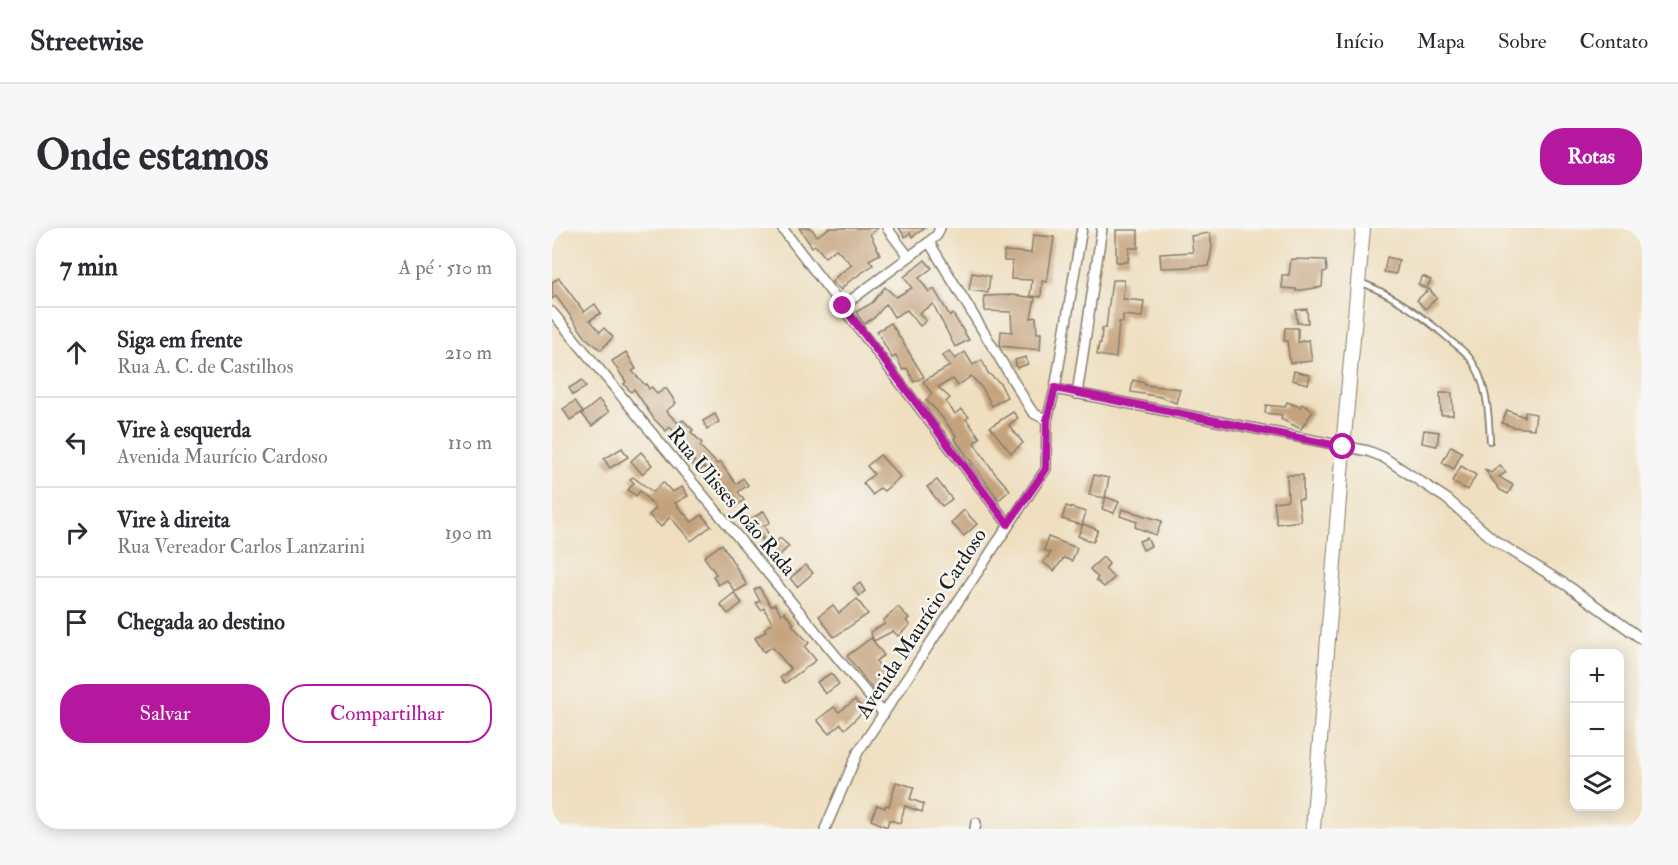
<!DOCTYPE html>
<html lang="pt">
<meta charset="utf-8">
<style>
:root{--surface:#fff;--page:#f7f7f7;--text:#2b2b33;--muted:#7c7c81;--line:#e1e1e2;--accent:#b5179e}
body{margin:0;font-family:"IM FELL Double Pica",serif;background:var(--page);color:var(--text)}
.controls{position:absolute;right:18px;bottom:18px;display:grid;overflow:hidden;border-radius:12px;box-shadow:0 3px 15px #0003}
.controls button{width:54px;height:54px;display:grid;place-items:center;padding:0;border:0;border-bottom:2px solid var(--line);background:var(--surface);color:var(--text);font:30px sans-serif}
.stop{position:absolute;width:18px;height:18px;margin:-14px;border:4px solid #b5179e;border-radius:50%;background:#fff}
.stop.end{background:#b5179e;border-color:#fff;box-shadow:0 2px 6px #0008}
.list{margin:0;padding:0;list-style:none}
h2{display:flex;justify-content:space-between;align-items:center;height:78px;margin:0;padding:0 24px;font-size:26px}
h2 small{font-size:20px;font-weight:400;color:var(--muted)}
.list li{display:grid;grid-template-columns:39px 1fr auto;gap:18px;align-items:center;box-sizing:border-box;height:90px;padding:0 24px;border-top:2px solid var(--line)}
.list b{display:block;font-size:22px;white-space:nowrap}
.list p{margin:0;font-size:20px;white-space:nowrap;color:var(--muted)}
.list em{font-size:20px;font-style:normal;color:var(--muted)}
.actions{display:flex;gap:12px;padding:18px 24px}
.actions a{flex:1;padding:14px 0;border:2px solid var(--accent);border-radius:24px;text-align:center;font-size:21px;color:var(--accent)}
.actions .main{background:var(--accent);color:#fff}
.icon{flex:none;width:33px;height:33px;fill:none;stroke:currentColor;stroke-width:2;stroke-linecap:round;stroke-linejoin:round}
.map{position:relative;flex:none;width:1090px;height:601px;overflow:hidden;border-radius:24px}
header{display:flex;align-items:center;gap:36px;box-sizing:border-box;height:84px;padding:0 30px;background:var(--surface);border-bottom:2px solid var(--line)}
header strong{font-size:28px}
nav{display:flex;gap:33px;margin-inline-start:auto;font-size:21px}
.intro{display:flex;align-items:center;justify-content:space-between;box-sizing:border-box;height:144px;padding:0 36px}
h1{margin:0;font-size:42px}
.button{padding:15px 27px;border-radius:24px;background:var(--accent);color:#fff;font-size:21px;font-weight:700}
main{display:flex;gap:36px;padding:0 36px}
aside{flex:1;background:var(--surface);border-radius:24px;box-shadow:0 3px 15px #0003}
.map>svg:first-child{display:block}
.building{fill:#c4a27b}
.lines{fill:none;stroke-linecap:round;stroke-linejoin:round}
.lane-casing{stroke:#867e6e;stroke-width:8}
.street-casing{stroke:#867e6e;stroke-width:12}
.secondary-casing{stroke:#867e6e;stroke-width:16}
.lane{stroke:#fff;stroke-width:4.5}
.street{stroke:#fff;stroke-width:9}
.secondary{stroke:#fff;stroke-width:14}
.route{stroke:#b5179e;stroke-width:8}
.labels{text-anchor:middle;stroke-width:5;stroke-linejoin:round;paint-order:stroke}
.street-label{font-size:21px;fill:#1c1c1c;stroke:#f6f6f2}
</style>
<header>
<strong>Streetwise</strong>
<nav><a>Início</a><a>Mapa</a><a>Sobre</a><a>Contato</a></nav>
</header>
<div class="intro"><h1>Onde estamos</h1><a class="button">Rotas</a></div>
<main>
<aside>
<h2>7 min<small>A pé · 510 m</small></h2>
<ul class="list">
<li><svg class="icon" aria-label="ahead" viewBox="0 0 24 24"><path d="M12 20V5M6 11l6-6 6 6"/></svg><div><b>Siga em frente</b><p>Rua A. C. de Castilhos</p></div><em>210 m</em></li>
<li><svg class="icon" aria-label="left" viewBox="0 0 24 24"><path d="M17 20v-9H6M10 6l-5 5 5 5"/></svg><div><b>Vire à esquerda</b><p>Avenida Maurício Cardoso</p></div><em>110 m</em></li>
<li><svg class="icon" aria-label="right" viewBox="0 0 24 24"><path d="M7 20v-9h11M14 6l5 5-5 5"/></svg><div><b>Vire à direita</b><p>Rua Vereador Carlos Lanzarini</p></div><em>190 m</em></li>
<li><svg class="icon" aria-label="arrive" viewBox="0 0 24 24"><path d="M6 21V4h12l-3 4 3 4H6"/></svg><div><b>Chegada ao destino</b></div></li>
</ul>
<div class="actions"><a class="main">Salvar</a><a>Compartilhar</a></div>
</aside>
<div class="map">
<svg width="1090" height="601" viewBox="0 0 1090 601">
<rect width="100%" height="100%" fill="#f6f6f2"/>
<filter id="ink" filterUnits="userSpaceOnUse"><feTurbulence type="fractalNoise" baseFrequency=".0167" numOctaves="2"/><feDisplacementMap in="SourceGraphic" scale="12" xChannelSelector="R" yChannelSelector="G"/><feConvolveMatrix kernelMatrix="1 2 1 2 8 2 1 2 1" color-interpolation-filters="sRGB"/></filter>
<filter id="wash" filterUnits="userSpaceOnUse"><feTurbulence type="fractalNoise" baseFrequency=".008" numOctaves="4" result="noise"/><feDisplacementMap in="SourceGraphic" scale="24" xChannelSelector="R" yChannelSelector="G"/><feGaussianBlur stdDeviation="1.35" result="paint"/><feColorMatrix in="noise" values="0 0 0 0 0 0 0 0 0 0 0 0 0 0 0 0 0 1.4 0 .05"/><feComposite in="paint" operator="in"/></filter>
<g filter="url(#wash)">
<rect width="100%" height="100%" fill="#efdfc0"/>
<g id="blocks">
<!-- building -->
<g class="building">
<path d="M247,0H259L265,8L277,0H326L318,6L328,26L317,32L321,37L295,55L289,62L280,54L287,46L300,37L284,21L273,29L263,17L260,19Z"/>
<path d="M347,0H373L360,9L358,5L353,9Z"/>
<path d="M564,2H586V20H577L576,34H564Z"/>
<path d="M658,5L660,19L657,38H641V39L609,40L608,26L641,24L639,8Z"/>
<path d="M481,7L502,9L495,54L490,53L489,69L478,68L480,52L459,51L460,33H452V23L479,25Z"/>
<path d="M835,29L847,32L844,46L832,44Z"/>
<path d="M739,31L774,32L775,43L771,44L770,59L744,63V61L730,60V47H737Z"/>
<path d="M373,32L380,40L367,50L377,64L382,61L398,88L401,86L417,112L403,119L381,76L367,85L374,93L368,98L355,82L342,89L334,76L322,90L312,96L304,84L320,75L333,59L344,69L360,60L352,49Z"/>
<path d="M420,45L438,48L436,65L417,62Z"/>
<path d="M871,48L879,52L874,61L866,56Z"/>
<path d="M7,50L32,84L43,76L49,85L38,92L48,104L52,100L61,109L49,122L34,110L4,68L0,71V54Z"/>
<path d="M560,52H572L571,71L592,73L590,89L571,87V94H567L564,130L545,127L547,115H549L550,100H554Z"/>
<path d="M877,61L885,70L873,81L865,72Z"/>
<path d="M461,67L483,70L479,90L484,89L485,105H489L488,122L448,118L449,103L460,104L459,84L433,83L432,68Z"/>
<path d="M755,81L756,95H745L744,82Z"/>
<path d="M339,95L372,149L362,154L355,140L351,142L344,128L340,130L325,103Z"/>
<path d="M733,100H746V114L757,112L760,133L738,135L735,113H732Z"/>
<path d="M397,123L403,131L413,124L421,137L430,132L436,145L448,155L455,169L440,178L431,161L419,148L406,158L401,151L386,159L398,170L394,174L403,186L409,181L417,189L414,191L428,210L422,215L442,244L458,262L447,272L402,210L404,208L385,183L374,172L380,166L371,153L398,138L390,128Z"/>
<path d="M74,124L84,141L80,143L93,157L94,156L97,161L100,159L105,166L114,160L124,175L114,183L127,196L131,192L141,202L139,204L150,215L148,218L165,236L168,234L184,256L191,250L196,257L186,264L192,272L182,280L163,258L165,257L152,239L147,244L140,236L143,234L129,220L133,216L118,199L114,203L102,191L82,161L79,164L72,156L74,154L60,133Z"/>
<path d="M474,129L476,136L465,140L463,132Z"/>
<path d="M742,143L758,147L756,156L740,152Z"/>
<path d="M30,152L34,159L21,167L17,160Z"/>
<path d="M581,152L593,155V157L628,161L624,175L609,169L579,164Z"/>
<path d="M888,165H900L901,187H889Z"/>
<path d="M47,172L57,184L40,198L30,186Z"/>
<path d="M23,173L31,184L18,192L11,181Z"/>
<path d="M735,174L748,179L750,176L761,183L749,201L729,191L730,187L713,185L714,177L733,179Z"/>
<path d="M955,182L972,189L973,184L984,186L982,201L961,199L950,195Z"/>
<path d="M461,184L466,190L457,197L471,215L459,225L438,199Z"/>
<path d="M163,186L167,194L155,201L151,193Z"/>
<path d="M872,202L887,204L885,218L870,215Z"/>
<path d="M899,218L910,224L902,241L890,235Z"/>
<path d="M70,220L76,229L58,240L52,231Z"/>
<path d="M89,224L100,237L90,246L79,233Z"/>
<path d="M328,227L348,249L332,263L328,260L321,267L311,255L322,246L315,238Z"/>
<path d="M948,237L954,244L947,249L961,257L956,266L948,262L932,241L939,245Z"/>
<path d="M909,238L924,247L916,262L900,254Z"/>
<path d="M542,247L557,250L553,270L537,267Z"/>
<path d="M735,247H751V271H746L749,293L725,296L722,274L736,272Z"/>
<path d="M81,249L101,264L111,254L120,264L130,259L136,268L123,275L140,294L150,287L159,298L139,313L118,289L109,299L97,287L104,280L88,263L84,268L76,262L82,255L78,251Z"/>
<path d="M385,252L400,271L390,278L375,259Z"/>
<path d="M554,269L567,274L562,285L550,281Z"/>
<path d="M514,278L534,284L530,297L510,291Z"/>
<path d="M570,281L610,293L604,307L583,299L585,294L568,288Z"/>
<path d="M412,282L425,296L412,308L399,295Z"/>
<path d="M212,283L218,294L212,298L222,316L228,310L237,318L222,333L214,324L215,322L209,310H211L199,291Z"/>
<path d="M531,296L546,302L541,314L526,308Z"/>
<path d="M496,309L525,320L520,333L512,330L502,343L491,334L499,325L492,322Z"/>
<path d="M595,310L599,318L591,322L587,313Z"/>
<path d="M170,316L195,357L183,364L175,352L166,357L161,348L164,346L152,329Z"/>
<path d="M551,329L557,336L553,341L562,350L552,359L544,352L546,350L538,341Z"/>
<path d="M254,337L261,345L245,359L238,350Z"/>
<path d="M308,355L313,363L307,368L301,360Z"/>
<path d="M207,359L219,378L223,376L229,386L232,384L242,396L240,397L257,415L253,419L264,432L233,455L228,450L239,441L220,419L212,424L203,410L214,403L212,401L220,395L212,380L209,382L204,375L208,373L202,362Z"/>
<path d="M182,365L190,375L176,386L168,376Z"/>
<path d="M305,371L316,386L282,409L267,388L281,377L287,385Z"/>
<path d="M346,379L357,390L354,393L358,397L346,408L341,403L322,413L318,404L333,396L331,393Z"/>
<path d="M319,410L332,427L324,433L338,451L322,463L295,428Z"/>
<path d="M279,445L287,456L273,466L265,454Z"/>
<path d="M303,472L312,483L293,501L289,496L277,506L265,492L282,479L287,484Z"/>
<path d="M344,554L362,559L358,571L372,576L370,584L353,578L348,595L337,592L335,599L319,592L325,577L333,580L334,577L337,578Z"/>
</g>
</g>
</g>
<g filter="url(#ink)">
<use href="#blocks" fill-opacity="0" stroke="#867e6e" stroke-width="1.5"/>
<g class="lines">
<defs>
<path id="lane" d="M808,54C843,68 868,86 897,111C903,117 912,122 917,129C935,151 937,186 938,213"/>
<g id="street">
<path d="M230,0L456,296"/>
<path d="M335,0L356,28"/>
<path d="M377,14L479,182L483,186L495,192"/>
<path d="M291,78L377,14L385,7L388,0"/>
<path d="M0,84L332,486"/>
<path d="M503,161L816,223L831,229L895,271L942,312L1016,358L1090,411"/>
<path d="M525,166L550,0"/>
<path d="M273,601L306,524L494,241L495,192L503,161L530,0"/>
<path d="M423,601L424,595"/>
</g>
<path id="secondary" d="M761,601L791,220L811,0"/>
</defs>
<!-- lane casing -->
<use href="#lane" class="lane-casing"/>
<!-- street casing -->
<use href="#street" class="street-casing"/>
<!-- secondary casing -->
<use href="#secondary" class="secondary-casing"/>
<!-- lane -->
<use href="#lane" class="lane"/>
<!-- street -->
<use href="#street" class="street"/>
<!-- secondary -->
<use href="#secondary" class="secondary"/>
</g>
</g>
<g class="lines" filter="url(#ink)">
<!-- route -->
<path class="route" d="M291,78L456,296L494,241L495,192L503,160L791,219"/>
</g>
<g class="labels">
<!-- street labels -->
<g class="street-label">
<text transform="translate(180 273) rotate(50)" y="7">Rua Ulisses João Rada</text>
<text transform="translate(369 395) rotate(-57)" y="7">Avenida Maurício Cardoso</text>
</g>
</g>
</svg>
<div class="controls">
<button>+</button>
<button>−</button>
<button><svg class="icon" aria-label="layers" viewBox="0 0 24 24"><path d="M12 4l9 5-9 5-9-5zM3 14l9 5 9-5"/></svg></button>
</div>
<div class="stop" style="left:791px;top:219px"></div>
<div class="stop end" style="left:291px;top:78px"></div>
</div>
</main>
